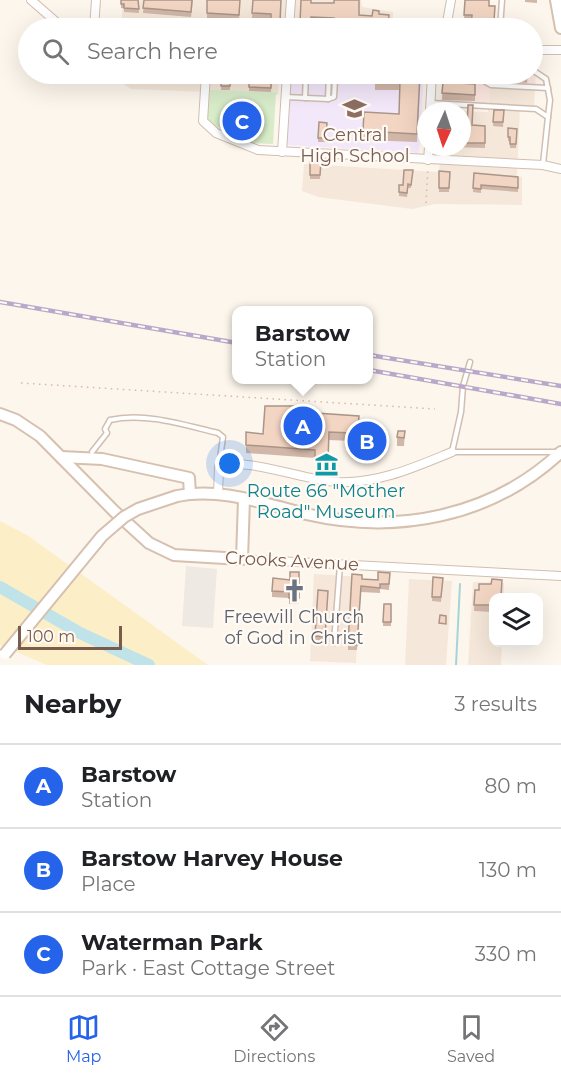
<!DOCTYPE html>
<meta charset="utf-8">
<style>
:root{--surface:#fff;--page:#f6f6f6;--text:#202124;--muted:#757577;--line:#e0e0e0;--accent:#2563eb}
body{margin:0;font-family:Montserrat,sans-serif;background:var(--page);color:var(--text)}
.controls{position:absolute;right:18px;bottom:18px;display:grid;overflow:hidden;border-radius:12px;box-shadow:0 6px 24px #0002}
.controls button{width:54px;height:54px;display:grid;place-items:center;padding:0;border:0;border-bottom:2px solid var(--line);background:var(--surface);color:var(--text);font:30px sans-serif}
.compass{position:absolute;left:417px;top:102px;width:54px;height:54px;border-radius:50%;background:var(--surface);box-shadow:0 6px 24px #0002;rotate:183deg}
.scale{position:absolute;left:18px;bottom:15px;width:104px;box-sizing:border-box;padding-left:6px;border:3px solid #7a5c4d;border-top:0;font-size:16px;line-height:21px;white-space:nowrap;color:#7a5c4d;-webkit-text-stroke:4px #fffaf3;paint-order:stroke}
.you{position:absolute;left:230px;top:464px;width:21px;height:21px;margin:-15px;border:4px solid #fff;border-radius:50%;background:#1a73e8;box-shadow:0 0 0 9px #1a73e833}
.badge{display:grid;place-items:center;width:39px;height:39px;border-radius:50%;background:var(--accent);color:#fff;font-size:20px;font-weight:700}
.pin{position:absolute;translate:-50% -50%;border:3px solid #fff;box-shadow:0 2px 6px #0006}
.popup{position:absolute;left:232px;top:306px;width:141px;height:78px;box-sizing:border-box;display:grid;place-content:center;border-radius:12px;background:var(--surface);filter:drop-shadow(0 2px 4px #0005);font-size:20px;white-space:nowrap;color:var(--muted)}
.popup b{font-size:22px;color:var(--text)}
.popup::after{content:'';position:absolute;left:50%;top:100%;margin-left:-12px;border:12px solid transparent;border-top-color:var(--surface)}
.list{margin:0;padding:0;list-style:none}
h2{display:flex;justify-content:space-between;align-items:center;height:78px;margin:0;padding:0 24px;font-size:26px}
h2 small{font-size:20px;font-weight:400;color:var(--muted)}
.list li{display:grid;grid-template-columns:39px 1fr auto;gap:18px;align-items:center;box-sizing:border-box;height:84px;padding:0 24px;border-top:2px solid var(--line)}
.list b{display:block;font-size:22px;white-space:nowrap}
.list p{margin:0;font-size:20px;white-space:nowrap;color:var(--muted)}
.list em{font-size:20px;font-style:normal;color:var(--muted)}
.icon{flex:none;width:33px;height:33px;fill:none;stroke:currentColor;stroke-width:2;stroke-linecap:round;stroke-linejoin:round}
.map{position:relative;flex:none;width:561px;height:665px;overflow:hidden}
.search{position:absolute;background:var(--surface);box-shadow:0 6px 24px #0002;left:18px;right:18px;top:18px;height:66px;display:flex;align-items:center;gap:15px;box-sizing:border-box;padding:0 21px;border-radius:33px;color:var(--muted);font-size:22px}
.sheet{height:330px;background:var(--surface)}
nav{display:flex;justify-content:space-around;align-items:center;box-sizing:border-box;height:84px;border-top:2px solid var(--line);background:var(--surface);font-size:16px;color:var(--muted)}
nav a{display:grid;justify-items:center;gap:3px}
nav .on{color:var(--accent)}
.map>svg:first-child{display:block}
.residential{fill:#f5e8da}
.commercial{fill:#fde8e0}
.industrial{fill:#efe9e4}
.education{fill:#f3e8fa}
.green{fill:#d8ecc9}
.sand{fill:#fcefc7}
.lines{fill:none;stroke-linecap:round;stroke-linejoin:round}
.stream{stroke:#a5d3da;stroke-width:2}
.river{stroke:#bfe3e8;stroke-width:12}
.lane-casing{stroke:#d1beb0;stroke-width:7}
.street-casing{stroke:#d1beb0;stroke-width:10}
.secondary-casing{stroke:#d6c0b0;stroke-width:14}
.path{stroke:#d9b8a5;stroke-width:1.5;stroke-dasharray:1.5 4.5;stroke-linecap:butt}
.lane{stroke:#fff;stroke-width:4}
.street{stroke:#fff;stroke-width:8}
.secondary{stroke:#fff;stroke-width:10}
.rail-casing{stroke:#b9a8c9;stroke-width:4.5}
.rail{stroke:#fffaf3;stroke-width:2;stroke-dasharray:7;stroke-linecap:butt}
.secondary-bridge-casing{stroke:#d6c0b0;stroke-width:14;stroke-linecap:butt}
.secondary-bridge{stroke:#fff;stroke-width:10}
.wall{fill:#d1b7a8}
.building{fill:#f3d5c3;stroke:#aa9588;stroke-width:1.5}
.labels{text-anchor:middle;stroke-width:4.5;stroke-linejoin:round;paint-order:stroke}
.education-label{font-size:18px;fill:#785e54;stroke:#fffaf3}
.culture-label{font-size:18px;fill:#0d838f;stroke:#fffaf3}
.street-label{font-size:18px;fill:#7a5c4d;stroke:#fffaf3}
.worship-label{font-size:18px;fill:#5b616d;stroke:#fffaf3}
</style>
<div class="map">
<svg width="561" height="665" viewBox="0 0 561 665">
<rect width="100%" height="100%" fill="#fdf6ec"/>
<!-- residential -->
<g class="residential">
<path d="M122,0H361L362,7L393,12V28H122Z"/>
<path d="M109,74H279L278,95L131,89Z"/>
<path d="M489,87L535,89L534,106H520L517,176L522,177V205L435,204L412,209L318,197L302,191L304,164L439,172L441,147H462V111L488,112Z"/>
<path d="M314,574L361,577L356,663L310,661Z"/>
<path d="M409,579L452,581L446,665H405Z"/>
<path d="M473,582L504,583V597L494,598V642L502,643L501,665H468Z"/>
</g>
<!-- commercial -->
<path class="commercial" d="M533,63L536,66L535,89L490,88L488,104L441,102L443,74H532Z"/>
<!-- industrial -->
<path class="industrial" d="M186,566L217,569L213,628L182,626Z"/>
<!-- education -->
<path class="education" d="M291,74H424L419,153L286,145Z"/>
<!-- green -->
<path class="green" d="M210,90L276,92L273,144L251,143L232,132L213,125L207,117Z"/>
<!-- sand -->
<path class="sand" d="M0,521L27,535L208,665H47L0,645Z"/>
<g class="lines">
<!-- stream -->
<path class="stream" d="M456,665L460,584"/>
<!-- river -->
<path class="river" d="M0,587L80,633L149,665"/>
<defs>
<g id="lane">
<path d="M500,28L502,0"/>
<path d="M533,50L534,71L546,79L550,100L548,117"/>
<path d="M484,74V81L491,85L548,88"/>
<path d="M286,97L328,99L334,97L335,79L337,76L359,77L364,74"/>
<path d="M305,98L306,74"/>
<path d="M328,99L329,74"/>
<path d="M431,103L536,109L548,117L543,164"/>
<path d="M470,362L463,386L461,412L452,452H557"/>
<path d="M92,452L107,433L105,429L110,420C145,412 184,425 218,433L223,437L219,466"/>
<path d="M334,643L340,565"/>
</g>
<g id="street">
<path d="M31,0L62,27L95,28"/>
<path d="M94,28L96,0"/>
<path d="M289,28L291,0"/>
<path d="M446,28L451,0"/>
<path d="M532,50H561"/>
<path d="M206,74L203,121L216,133L258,150L543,165L561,169"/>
<path d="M430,111L432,74"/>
<path d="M282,152L287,74"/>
<path d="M428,160L429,147"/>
<path d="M218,494L219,467C246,456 305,481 337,482C378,484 415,467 452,452"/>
<path d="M242,559L561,576"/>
</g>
<g id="secondary">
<path d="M556,0L561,28"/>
<path d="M0,414L16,420L40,436L114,511L149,543L174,555L242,559L244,499"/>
<path d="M61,457L102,459L189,478L190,494"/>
<path d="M177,496C220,487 265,504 306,514C397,535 492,517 561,452"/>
</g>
</defs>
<!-- lane casing -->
<use href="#lane" class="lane-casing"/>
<!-- street casing -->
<use href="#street" class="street-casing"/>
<!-- secondary casing -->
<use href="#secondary" class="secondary-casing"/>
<!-- path -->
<g class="path">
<path d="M426,203L428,167"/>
<path d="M21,383L435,409"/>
</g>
<!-- lane -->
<use href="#lane" class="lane"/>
<!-- street -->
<use href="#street" class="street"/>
<!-- secondary -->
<use href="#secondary" class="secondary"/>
<defs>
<g id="rail">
<path d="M0,302L237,343"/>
<path d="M369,355L561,386"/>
<path d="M369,370L561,404"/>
</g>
</defs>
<!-- rail casing -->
<use href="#rail" class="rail-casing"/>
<!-- rail -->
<use href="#rail" class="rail"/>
<defs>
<path id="secondary-bridge" d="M5,654L102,536L124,517L138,509L177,496"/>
</defs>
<!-- secondary-bridge casing -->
<use href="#secondary-bridge" class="secondary-bridge-casing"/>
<!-- secondary-bridge -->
<use href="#secondary-bridge" class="secondary-bridge"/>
</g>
<!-- wall -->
<g class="wall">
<path d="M121,0H138L139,13L124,12V8H121Z"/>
<path d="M144,0H193L191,17L143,13Z"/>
<path d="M207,0H240L239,21L207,18Z"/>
<path d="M253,0H281L280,28L271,27V20L252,18Z"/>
<path d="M301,0L359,15L372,16L379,14L389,28H334V23L311,22L310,28L300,27Z"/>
<path d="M465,0L495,6L494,26H488L471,20H464Z"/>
<path d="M525,0H537V3L525,2Z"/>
<rect x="139" y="74" width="9" height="6"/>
<path d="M222,74H230V90H221Z"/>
<path d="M272,74L271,92L249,91V77L255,78Z"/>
<path d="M375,74H420L417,142L363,140V131L399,114L400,90H375Z"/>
<path d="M500,74H528L527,83L500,81Z"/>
<path d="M443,82L475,84V101L442,100Z"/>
<path d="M494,110H504L503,127L493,126Z"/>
<path d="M327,123L326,142H318V138Z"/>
<path d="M472,125L485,126V148L453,147H462V129H467Z"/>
<path d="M517,129L516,148H510V141H508V137Z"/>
<path d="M310,162H321L320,179H310Z"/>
<path d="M413,170L411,188H408L407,197L399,196V185H403Z"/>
<path d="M439,171L450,172L449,192H439Z"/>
<path d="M474,173L518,177V192L481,189V193L473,192Z"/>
<path d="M299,408L359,430L385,432V445L352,443V441L329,440L328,468H315V458L246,453V432L263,434Z"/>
<path d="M405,431L404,446H397V437Z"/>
<path d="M299,572V604H289V598L272,597V591Z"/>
<path d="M390,573L389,590L380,589V593L361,592L357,650H348V644L362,579L378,580Z"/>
<path d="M433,577L443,578L441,602L432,601Z"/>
<path d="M318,590L328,591L325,641L315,640Z"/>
<path d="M475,590L494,597V624H491L492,612L474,611Z"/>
<path d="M384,604H391V626H383Z"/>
</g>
<!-- building -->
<g class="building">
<path d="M121,0H138L139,9L124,8V4H121Z"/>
<path d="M144,0H192L191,12L143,8Z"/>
<path d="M207,0H240L239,15L207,13Z"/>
<path d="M253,0H281L280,22H271V14L252,13Z"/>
<path d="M301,0H311V3H334V0H359V15L372,16L373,10L379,11V14L389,15L388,28L363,27V24H334V18L311,17L310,23L300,22Z"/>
<path d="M465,0H489V6H495L494,21H488L487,28H471L472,15H464Z"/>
<rect x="139" y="74" width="9" height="1"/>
<path d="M222,74H230V86H221Z"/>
<path d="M255,74H271V88L249,87V77L255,78Z"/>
<path d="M375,74H420L417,134L363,131L364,112L399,114L400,81L375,82Z"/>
<path d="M500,74H528L527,76L500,75Z"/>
<path d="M443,82L475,84V95L442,93Z"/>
<path d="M468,105H473L472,125L485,126V143H462V129H467Z"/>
<path d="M494,110H504L503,122H493Z"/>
<path d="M319,122L327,123L326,138H318Z"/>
<path d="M508,128L517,129L516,144H510V137H508Z"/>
<path d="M310,162H321L320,175H310Z"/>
<path d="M404,170H413L411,185L408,184L407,193L399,192V185H403Z"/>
<path d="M439,171L450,172L449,188H439Z"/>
<path d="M474,173L518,177V188L481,185V189L473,188Z"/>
<path d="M265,406H300L299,408L316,409V413L359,416L358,430L385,432V437L352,435V433L329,432L328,460L315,459V450L246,445V432L263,434Z"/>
<path d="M398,431H405L404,438L397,437Z"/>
<path d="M290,572H299V598H289V592L272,591L273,578L290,580Z"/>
<path d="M378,572L390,573L389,584H380V588L361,586L357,645L348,644L352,574L362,575V579L378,580Z"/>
<path d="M433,577L443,578L441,597H432Z"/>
<path d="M492,579L502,580L501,597H494V618H491L492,605H474L475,590H479V584H491Z"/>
<path d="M318,590L328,591L325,637L315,636Z"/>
<path d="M384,604H391V622H383Z"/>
<path d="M440,615L446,616V624L439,623Z"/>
</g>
<!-- icons -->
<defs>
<symbol id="school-bare" viewBox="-9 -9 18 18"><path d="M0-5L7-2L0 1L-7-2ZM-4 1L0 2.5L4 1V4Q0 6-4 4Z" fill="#8d6e63" stroke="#fffaf3" stroke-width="2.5" paint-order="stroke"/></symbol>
<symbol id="museum-bare" viewBox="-9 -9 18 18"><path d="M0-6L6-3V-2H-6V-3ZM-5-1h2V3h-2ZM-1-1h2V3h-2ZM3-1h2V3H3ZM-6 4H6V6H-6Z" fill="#0f9aa8" stroke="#fffaf3" stroke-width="2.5" paint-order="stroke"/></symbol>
<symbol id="church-bare" viewBox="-9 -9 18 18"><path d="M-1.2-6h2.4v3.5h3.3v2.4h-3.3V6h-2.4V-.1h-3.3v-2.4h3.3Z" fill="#6b7280" stroke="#fffaf3" stroke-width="2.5" paint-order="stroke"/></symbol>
</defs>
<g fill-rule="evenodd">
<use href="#school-bare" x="338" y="92" width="33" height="33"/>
<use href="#museum-bare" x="310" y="448" width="33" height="33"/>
<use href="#church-bare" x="278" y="574" width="33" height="33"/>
</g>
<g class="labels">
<!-- education labels -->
<g class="education-label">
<text x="355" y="141">Central<tspan x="355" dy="21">High School</tspan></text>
</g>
<!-- culture labels -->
<g class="culture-label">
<text x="326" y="497">Route 66 "Mother<tspan x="326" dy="21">Road" Museum</tspan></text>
</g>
<!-- street labels -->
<g class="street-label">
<text transform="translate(292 561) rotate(3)" y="6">Crooks Avenue</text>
</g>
<!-- worship labels -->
<g class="worship-label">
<text x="294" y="623">Freewill Church<tspan x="294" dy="21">of God in Christ</tspan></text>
</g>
</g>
</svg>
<div class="controls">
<button><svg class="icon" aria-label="layers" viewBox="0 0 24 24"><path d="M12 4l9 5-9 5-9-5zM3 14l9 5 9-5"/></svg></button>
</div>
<svg class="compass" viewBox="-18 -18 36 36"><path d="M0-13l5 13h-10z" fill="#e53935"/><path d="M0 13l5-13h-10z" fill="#757577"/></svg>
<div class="scale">100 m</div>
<div class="you"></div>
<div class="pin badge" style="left:303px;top:426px">A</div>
<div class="popup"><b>Barstow</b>Station</div>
<div class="pin badge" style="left:367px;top:441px">B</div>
<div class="pin badge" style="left:242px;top:121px">C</div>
<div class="search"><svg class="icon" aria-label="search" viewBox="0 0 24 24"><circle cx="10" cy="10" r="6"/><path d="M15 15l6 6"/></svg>Search here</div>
</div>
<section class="sheet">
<h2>Nearby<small>3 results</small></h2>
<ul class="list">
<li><span class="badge">A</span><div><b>Barstow</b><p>Station</p></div><em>80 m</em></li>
<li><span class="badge">B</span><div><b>Barstow Harvey House</b><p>Place</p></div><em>130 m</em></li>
<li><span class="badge">C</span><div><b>Waterman Park</b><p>Park · East Cottage Street</p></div><em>330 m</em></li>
</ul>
</section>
<nav>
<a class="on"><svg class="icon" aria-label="map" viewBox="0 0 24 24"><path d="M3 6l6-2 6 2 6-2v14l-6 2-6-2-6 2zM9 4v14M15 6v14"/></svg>Map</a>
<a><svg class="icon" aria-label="directions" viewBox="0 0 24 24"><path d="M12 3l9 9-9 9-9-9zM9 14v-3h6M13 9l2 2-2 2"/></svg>Directions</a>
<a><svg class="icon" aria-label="saved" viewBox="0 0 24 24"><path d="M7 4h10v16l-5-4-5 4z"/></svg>Saved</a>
</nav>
